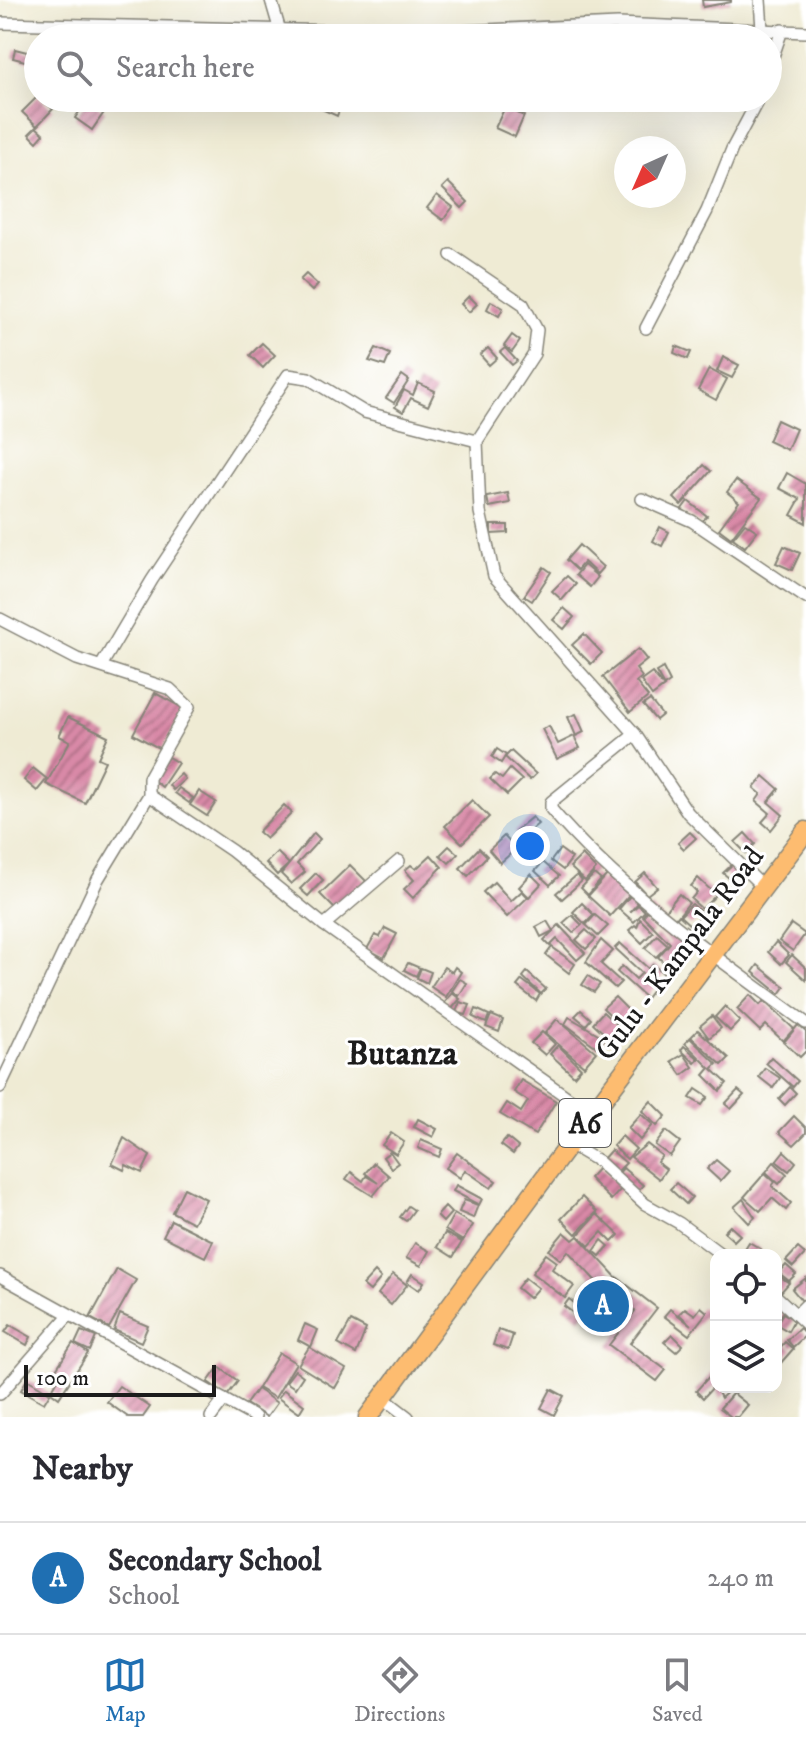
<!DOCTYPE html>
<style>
:root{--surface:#fff;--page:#f7f7f7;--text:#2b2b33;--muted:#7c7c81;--line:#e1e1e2;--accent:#1f6fb2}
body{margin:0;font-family:"IM FELL DW Pica",serif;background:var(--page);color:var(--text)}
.controls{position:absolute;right:24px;bottom:24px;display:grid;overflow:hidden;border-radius:16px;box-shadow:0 8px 32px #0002}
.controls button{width:72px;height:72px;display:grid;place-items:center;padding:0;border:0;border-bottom:2px solid var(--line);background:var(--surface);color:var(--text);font:40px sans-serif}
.compass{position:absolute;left:614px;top:136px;width:72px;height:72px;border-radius:50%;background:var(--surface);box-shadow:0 8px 32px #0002;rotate:225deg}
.scale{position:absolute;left:24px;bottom:20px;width:192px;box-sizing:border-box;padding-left:8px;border:4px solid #1c1c1c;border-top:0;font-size:22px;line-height:28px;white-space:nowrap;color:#1c1c1c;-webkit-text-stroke:6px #fff;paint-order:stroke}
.you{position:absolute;left:530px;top:846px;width:28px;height:28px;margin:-20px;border:6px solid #fff;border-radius:50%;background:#1a73e8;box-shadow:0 0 0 12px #1a73e833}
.badge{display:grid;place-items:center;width:52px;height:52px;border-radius:50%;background:var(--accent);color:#fff;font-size:26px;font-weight:700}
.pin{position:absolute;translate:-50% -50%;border:4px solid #fff;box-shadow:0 2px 8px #0006}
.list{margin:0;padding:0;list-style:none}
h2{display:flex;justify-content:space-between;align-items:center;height:104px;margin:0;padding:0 32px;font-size:34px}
h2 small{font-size:26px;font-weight:400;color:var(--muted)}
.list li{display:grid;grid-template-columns:52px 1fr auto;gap:24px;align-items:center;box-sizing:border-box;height:112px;padding:0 32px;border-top:2px solid var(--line)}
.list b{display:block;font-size:30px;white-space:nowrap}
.list p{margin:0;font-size:26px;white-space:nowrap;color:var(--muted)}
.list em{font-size:26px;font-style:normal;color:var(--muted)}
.icon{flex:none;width:44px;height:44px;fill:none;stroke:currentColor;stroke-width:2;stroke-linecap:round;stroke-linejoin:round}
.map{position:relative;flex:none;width:806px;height:1417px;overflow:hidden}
.search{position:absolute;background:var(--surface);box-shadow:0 8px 32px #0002;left:24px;right:24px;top:24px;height:88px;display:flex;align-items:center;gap:20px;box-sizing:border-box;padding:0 28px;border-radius:44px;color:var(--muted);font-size:30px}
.sheet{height:216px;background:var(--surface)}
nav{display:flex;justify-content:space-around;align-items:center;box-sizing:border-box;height:112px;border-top:2px solid var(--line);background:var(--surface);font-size:22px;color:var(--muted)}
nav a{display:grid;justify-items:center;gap:4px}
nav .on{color:var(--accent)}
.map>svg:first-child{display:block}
.building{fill:url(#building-hatch)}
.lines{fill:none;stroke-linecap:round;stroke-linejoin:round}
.minor-casing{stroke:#868478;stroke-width:14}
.primary-casing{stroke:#868478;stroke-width:21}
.minor{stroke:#fff;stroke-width:11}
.primary{stroke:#fdbc70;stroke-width:18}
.labels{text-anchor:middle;stroke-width:6;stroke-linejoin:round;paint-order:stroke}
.shield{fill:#fff;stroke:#606060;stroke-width:2}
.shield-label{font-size:28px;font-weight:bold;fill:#1c1c1c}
.street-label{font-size:30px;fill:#1c1c1c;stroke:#fff}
.quarter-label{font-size:34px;font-weight:bold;fill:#1c1c1c;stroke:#fff}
</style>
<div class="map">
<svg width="806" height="1417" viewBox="0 0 806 1417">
<defs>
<pattern id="building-hatch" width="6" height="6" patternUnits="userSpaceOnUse" patternTransform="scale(2)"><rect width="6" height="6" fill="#d989a7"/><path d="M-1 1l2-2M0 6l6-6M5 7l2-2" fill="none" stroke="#af6f87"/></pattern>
</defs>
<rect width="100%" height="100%" fill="#fff"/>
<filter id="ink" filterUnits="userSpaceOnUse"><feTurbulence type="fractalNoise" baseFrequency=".0125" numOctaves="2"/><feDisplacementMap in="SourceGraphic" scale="16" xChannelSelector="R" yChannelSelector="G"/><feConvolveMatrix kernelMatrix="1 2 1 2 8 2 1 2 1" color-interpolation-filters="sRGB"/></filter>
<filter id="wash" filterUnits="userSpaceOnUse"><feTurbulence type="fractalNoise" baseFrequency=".006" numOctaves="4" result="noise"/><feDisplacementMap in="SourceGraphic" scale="32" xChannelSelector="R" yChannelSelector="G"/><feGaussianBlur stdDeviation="1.8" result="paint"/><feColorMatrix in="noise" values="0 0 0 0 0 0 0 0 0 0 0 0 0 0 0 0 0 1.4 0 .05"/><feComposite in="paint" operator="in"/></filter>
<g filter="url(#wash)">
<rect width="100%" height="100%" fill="#efebd4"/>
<g id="blocks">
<!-- building -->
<g class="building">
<path d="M702,0H731V2L703,7Z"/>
<path d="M15,49L31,53L29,62L13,58Z"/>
<path d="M38,96L53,109L37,126L22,112Z"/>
<path d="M321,98L343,100L337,116L317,107Z"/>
<path d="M88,99L105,111L92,130L75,118Z"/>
<path d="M505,107L524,116L515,137L495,128Z"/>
<path d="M36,127L44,134L37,142L29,134Z"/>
<path d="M448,182L468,202L462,208L442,188Z"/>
<path d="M437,195L453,207L443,220L427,208Z"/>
<path d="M306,274L318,285L312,291L300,280Z"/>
<path d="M469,296L477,304L469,312L461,304Z"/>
<path d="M491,301L503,308L499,316L487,309Z"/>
<path d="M512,335L520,341L512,352L504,346Z"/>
<path d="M262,343L275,355L263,368L250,355Z"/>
<path d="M676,346L691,352L688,359L674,353Z"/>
<path d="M376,348L390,354L385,366L369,361Z"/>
<path d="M488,348L497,358L489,365L480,355Z"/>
<path d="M505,348L517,361L512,365L500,352Z"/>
<path d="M723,357L739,365L732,378L717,371Z"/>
<path d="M709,369L727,379L716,400L698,390Z"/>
<path d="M402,375L409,380L394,403L386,398Z"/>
<path d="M418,383L435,391L428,406L411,398L403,412L395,407L404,390L413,395Z"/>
<path d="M777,420L796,429L787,450L768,441Z"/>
<path d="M704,465L711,471L681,505L674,498Z"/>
<path d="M787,473L806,484V523L791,515L800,499L779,488Z"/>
<path d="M736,480L761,498L731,538L719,529L739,502L727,492Z"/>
<path d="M508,493L510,503L489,507L487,497Z"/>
<path d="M688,501L707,516L700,524L682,509Z"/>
<path d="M745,523L757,531L745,547L733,538Z"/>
<path d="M491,525H508V533L491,534Z"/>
<path d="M660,527L669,532L662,546L653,541Z"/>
<path d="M579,545L603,567L597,574L584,562L577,570L566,560Z"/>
<path d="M784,546L800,553L792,570L776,563Z"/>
<path d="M584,565L598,577L590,587L576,575Z"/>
<path d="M544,567L551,572L532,601L524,596Z"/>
<path d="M567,576L576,584L562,600L552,591Z"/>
<path d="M564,608L574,617L564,629L553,620Z"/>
<path d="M584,634L602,653L591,664L572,645Z"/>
<path d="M638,649L647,660L636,669L642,677L636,682L648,697L630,712L603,677Z"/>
<path d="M663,668L670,682L664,686L656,672Z"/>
<path d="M652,673L664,687L652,696L641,681Z"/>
<path d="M155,693L185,709L162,750L133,734Z"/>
<path d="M650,700L662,715L656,720L643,705Z"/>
<path d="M576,714L584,732L576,736L568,717Z"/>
<path d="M68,717L108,736L98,758L105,761L85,803L46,784L70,741L59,736Z"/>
<path d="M549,726L558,744L574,736L580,748L557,759L542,729Z"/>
<path d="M497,749L506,755L501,763L492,757Z"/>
<path d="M511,751L536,774L530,780L505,757Z"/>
<path d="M168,757L178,763L162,787L153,780Z"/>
<path d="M33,768L47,779L37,791L24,780Z"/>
<path d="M510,769L522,780L507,795L490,779L495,774L502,779Z"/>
<path d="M181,774L185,779L173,790L169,785Z"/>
<path d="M764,776L779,789L768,802L783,815L771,830L762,822L770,813L756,801L761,794L754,788Z"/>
<path d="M179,788L193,798L189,803L175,793Z"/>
<path d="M199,791L216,802L207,816L190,805Z"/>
<path d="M472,800L489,817L462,843L445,826Z"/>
<path d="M284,805L292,813L266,839L258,832Z"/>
<path d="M532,817L538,824L521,838L515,831Z"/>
<path d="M690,832L696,838L684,849L678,843Z"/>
<path d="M314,833L320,839L297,864L305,872L291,884L281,874Z"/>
<path d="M745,833L755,844L746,853L735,842Z"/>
<path d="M504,836L516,849L500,863L489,850Z"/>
<path d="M449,846L458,854L449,863L440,855Z"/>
<path d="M479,848L487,856L468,876L460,868Z"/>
<path d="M560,849L572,858L563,870L551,861Z"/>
<path d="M277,852L289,864L277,875L266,863Z"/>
<path d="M431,855L442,867L413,898L404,889L414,880L405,870L411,865L416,869Z"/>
<path d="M582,855L596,869L585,881L570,867Z"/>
<path d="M543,862L559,876L550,885L535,871Z"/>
<path d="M733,864L739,870L730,879L723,873Z"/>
<path d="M350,865L366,881L336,910L320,894Z"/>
<path d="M316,873L323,880L308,896L300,889Z"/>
<path d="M645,873L657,887L647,895L635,882Z"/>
<path d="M531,874L541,884L529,897L519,887Z"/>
<path d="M594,874L601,880L588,895L581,888Z"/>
<path d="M577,875L582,881L562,899L556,893Z"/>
<path d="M607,875L629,895L610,916L588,896Z"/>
<path d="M698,878L716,895L702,909L691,899L697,892L691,886Z"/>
<path d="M494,882L511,901L522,891L528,897L507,917L483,892Z"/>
<path d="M679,894L689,903L675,920L665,911Z"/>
<path d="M630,896L638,903L630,912L638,905L645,911L634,922L619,909Z"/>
<path d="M582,903L594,915L585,924L573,912Z"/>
<path d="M692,904L703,914L691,926L680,916Z"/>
<path d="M651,907L689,944L669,967L658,957L670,943L643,916Z"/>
<path d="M572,915L582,925L573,933L563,923Z"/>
<path d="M595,915L608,926L598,936L586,925Z"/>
<path d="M640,919L653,932L642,943L629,930L635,925L637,927Z"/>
<path d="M547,921L553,931L541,937L536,927Z"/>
<path d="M791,924L805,934L793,951L779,941Z"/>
<path d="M559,925L585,953L577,960L557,939L550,946L544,940Z"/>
<path d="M385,928L397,934L384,958L367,949L375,935L380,937Z"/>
<path d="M586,930L596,939L586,949L576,940Z"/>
<path d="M657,935L668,945L656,957L645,948Z"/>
<path d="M601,940L613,951L601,964L621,982L615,988L586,962Z"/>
<path d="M776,942L789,955L781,964L768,952Z"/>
<path d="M620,943L649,969L653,964L664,974L646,998L617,972L622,966L636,979L642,973L615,948Z"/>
<path d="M552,947L575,964L569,973L546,955Z"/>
<path d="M792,955L806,968V980L786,962Z"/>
<path d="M408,963L420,968L416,976L404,970Z"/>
<path d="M758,965L785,987L780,994L753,972Z"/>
<path d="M444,967L452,972L455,967L461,972L446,997L431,987Z"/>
<path d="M421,968L431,972L427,983L417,978Z"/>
<path d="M527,972L546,989L541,994L523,977Z"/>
<path d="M588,976L600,984L594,992L582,985Z"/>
<path d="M460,979L467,983L459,996L452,991Z"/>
<path d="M522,980L540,994L536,1001L517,986Z"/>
<path d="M452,993L460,999L451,1010L444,1004Z"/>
<path d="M750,995L760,1005L764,1001L794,1029L783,1041L766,1025L760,1031L737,1009Z"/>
<path d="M615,997L631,1013L620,1024L603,1008Z"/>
<path d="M460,1002L470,1005L466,1015L456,1012Z"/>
<path d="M725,1006L740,1021L730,1031L715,1017Z"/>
<path d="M476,1009L489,1015L486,1023L473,1017Z"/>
<path d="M581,1010L591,1019L586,1025L575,1016Z"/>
<path d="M603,1012L619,1027L609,1038L593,1023Z"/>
<path d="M491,1015L503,1020L499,1032L486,1027Z"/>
<path d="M712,1016L721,1028L709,1038L700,1026Z"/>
<path d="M569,1017L605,1038L598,1048L565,1024Z"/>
<path d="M557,1019L596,1052L584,1066L545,1033Z"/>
<path d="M798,1025L806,1032V1051L800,1057L784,1042Z"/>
<path d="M698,1030L729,1058L722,1065L691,1037Z"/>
<path d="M542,1032L555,1044L545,1055L531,1043Z"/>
<path d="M690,1038L717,1064L712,1069L727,1083L720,1091L704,1075L710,1068L685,1043Z"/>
<path d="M558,1045L581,1068L574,1076L550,1054Z"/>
<path d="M684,1046L699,1059L695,1063L681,1050Z"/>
<path d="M684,1054L693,1067L682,1075L672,1061Z"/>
<path d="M771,1057L798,1081L793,1087L766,1063Z"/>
<path d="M765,1068L780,1078L773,1088L759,1077Z"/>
<path d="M521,1080L556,1101L535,1135L500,1114L507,1103L521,1112L528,1101L514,1092Z"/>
<path d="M790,1087L796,1093L785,1105L779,1099Z"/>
<path d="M696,1089L708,1097L702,1105L690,1098Z"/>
<path d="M738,1090L744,1095L731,1109L725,1104Z"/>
<path d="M651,1101L666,1116L657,1126L642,1111Z"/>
<path d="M641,1114L653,1125L640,1140L628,1128Z"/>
<path d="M794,1116L806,1128V1133L794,1145L779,1132Z"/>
<path d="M418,1119L437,1129L433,1137L414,1127Z"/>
<path d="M666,1131L680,1142L670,1156L655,1145Z"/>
<path d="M391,1133L404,1142L396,1154L382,1145Z"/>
<path d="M622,1136L636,1149L627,1159L613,1146Z"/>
<path d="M124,1138L150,1156L142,1173L126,1165L124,1170L112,1164Z"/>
<path d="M507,1138L518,1147L513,1154L501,1145Z"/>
<path d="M421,1140L442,1149L439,1157L418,1148Z"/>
<path d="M647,1144L662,1156L657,1162L666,1169L659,1179L631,1157Z"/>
<path d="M611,1150L626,1163L616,1173L602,1160Z"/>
<path d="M784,1151L796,1162L789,1171L776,1161Z"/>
<path d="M390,1152L398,1163L391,1168L383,1157Z"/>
<path d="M457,1153L496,1181L491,1188L465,1170L460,1178L446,1168Z"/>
<path d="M716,1160L729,1171L720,1181L707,1169Z"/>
<path d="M774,1162L787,1174L779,1184L766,1172Z"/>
<path d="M374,1163L389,1176L373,1196L346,1179L351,1172L363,1181L366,1176L378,1183L365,1173Z"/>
<path d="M600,1166L622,1188L611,1200L589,1178Z"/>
<path d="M623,1168L643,1185L636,1193L616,1176Z"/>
<path d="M765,1173L775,1182L772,1186L791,1203L786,1210L772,1198L760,1211L744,1197Z"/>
<path d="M676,1183L692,1197L686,1204L670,1189Z"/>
<path d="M456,1185L482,1199L479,1205L453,1191Z"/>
<path d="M184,1188L206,1199L193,1223L172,1212Z"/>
<path d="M582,1197L597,1212L576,1234L561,1219Z"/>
<path d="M743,1199L755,1217L749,1223L734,1207Z"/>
<path d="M464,1200L478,1205L473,1218L459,1212Z"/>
<path d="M408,1206L414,1210L406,1221L400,1217Z"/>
<path d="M445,1207L451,1213L443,1222L437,1216Z"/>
<path d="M454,1214L473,1225L463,1241L445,1230Z"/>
<path d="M597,1214L619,1235L612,1242L602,1232L589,1246L578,1235Z"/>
<path d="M171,1220L213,1241L205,1257L163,1236Z"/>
<path d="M730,1226L740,1235L734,1241L724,1232Z"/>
<path d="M564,1232L573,1240L578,1236L617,1278L604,1290L568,1251L561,1260L549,1250Z"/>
<path d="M445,1233L462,1242L453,1257L437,1247Z"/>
<path d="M602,1240L609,1246L600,1256L594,1251Z"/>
<path d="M749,1242L761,1249L757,1255H741Z"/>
<path d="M415,1243L429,1251L421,1266L406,1258Z"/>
<path d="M798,1248L805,1254L793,1267L786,1261Z"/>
<path d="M546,1254L557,1262L552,1269L574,1286L565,1298L532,1273Z"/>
<path d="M786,1265L796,1274L789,1281L779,1273Z"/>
<path d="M117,1269L136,1280L109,1328L90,1318Z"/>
<path d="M375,1272L381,1278L370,1291L363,1285Z"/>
<path d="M393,1274L407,1285L391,1305L378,1294Z"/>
<path d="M412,1274L424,1282L419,1290L407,1282Z"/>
<path d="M778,1275L789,1283L781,1292L776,1288Z"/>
<path d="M525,1278L538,1288L529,1298L517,1288Z"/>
<path d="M618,1278L657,1308L630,1343L666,1370L657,1381L609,1345L635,1311L608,1291Z"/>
<path d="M806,1278V1298L802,1301L792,1289Z"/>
<path d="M569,1299L586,1312L581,1319L564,1306Z"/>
<path d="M701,1307L707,1312L689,1335L664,1316L670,1309L691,1325L679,1314L685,1308L695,1315Z"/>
<path d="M783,1313L794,1320L788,1331L776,1324Z"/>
<path d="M120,1314L148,1326L141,1342L114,1330Z"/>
<path d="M351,1321L366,1329L356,1354L338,1344Z"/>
<path d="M305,1324L318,1330L311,1347L298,1340Z"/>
<path d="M10,1325L31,1337L27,1345L5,1332Z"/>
<path d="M800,1328L806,1335L793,1347L787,1340Z"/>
<path d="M498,1330L513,1335L508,1350L493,1345Z"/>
<path d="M81,1331L96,1337L90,1351L75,1344Z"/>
<path d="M672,1334L683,1345L676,1352L664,1342Z"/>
<path d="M785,1342L793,1349L779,1365L776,1352Z"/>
<path d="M73,1343L88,1353L59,1398L51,1392L59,1378L53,1374Z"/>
<path d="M309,1347L346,1369L335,1388L298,1365Z"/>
<path d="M279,1353L296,1363L275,1398L258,1388Z"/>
<path d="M219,1367L238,1381L227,1396L208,1382Z"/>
<path d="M295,1370L303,1376L295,1388L286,1382Z"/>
<path d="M714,1371L716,1384L703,1398L696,1391Z"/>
<path d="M27,1379L50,1393L44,1403L21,1390Z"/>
<path d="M119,1386L150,1407L143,1417H128L107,1402Z"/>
<path d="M715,1387H729L731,1389L721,1398Z"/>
<path d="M257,1389L277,1403L267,1417L246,1404Z"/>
<path d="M551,1389L564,1396L554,1415L541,1408Z"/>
<path d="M284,1390L304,1405L299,1413L278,1398Z"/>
<path d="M733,1393L748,1405L738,1417H731L720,1408Z"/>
</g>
</g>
</g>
<g filter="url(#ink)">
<use href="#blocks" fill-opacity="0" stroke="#868478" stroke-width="2"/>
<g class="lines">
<defs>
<g id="minor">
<path d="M271,0L280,31"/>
<path d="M760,0L762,29"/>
<path d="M0,23L419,33L618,24L806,32"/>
<path d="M768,71L782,30"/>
<path d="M451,255L523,304L537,330L534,354L477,441L480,512L494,576L635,734L688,813L764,888"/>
<path d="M646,328L707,211L732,149L759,98"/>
<path d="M642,499L692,521L806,598"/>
<path d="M0,619L77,659L170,689L189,707L149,778V795L98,879L0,1087"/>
<path d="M101,666L152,580L288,375L308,378L364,412L477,441"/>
<path d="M635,734L551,802V809C619,890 720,960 806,1023"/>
<path d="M149,795L232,851L324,925L591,1114"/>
<path d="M324,925L399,861"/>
<path d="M569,1144L598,1161L645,1204L679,1223L722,1255"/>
<path d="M0,1276L255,1417"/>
<path d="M776,1296L806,1324"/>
<path d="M797,1314L806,1305"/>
<path d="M0,1394L69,1315"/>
<path d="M382,1397L408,1417"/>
<path d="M211,1417L224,1400"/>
</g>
<path id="primary" d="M368,1417L578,1132L806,831"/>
</defs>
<!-- minor casing -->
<use href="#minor" class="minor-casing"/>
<!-- primary casing -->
<use href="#primary" class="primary-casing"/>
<!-- minor -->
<use href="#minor" class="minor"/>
<!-- primary -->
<use href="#primary" class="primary"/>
</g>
</g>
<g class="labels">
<!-- shield labels -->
<rect class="shield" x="559" y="1099" width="52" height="48" rx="6"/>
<g class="shield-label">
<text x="585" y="1133">A6</text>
</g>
<!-- street labels -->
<g class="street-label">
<text transform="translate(679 953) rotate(-53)" y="10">Gulu - Kampala Road</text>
</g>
<!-- quarter labels -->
<g class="quarter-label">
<text x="402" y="1064">Butanza</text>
</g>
</g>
</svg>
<div class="controls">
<button><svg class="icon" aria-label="locate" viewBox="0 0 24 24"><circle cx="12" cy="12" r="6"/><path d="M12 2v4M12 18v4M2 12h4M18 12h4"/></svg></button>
<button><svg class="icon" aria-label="layers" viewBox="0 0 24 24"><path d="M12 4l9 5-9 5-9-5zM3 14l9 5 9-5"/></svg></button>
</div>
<svg class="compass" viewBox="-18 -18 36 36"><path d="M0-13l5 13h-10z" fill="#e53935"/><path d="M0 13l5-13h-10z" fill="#7c7c81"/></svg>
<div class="scale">100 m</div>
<div class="you"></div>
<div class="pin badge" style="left:603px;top:1306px">A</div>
<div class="search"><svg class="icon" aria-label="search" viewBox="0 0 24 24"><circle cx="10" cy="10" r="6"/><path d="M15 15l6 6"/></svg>Search here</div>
</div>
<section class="sheet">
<h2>Nearby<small></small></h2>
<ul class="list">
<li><span class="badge">A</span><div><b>Secondary School</b><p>School</p></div><em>240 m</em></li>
</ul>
</section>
<nav>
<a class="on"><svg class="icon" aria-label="map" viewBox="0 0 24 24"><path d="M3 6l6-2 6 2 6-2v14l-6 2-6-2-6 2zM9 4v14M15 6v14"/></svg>Map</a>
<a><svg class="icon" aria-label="directions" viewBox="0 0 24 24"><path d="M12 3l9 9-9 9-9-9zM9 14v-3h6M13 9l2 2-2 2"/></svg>Directions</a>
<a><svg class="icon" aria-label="saved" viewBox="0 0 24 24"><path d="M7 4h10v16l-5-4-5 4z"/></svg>Saved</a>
</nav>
